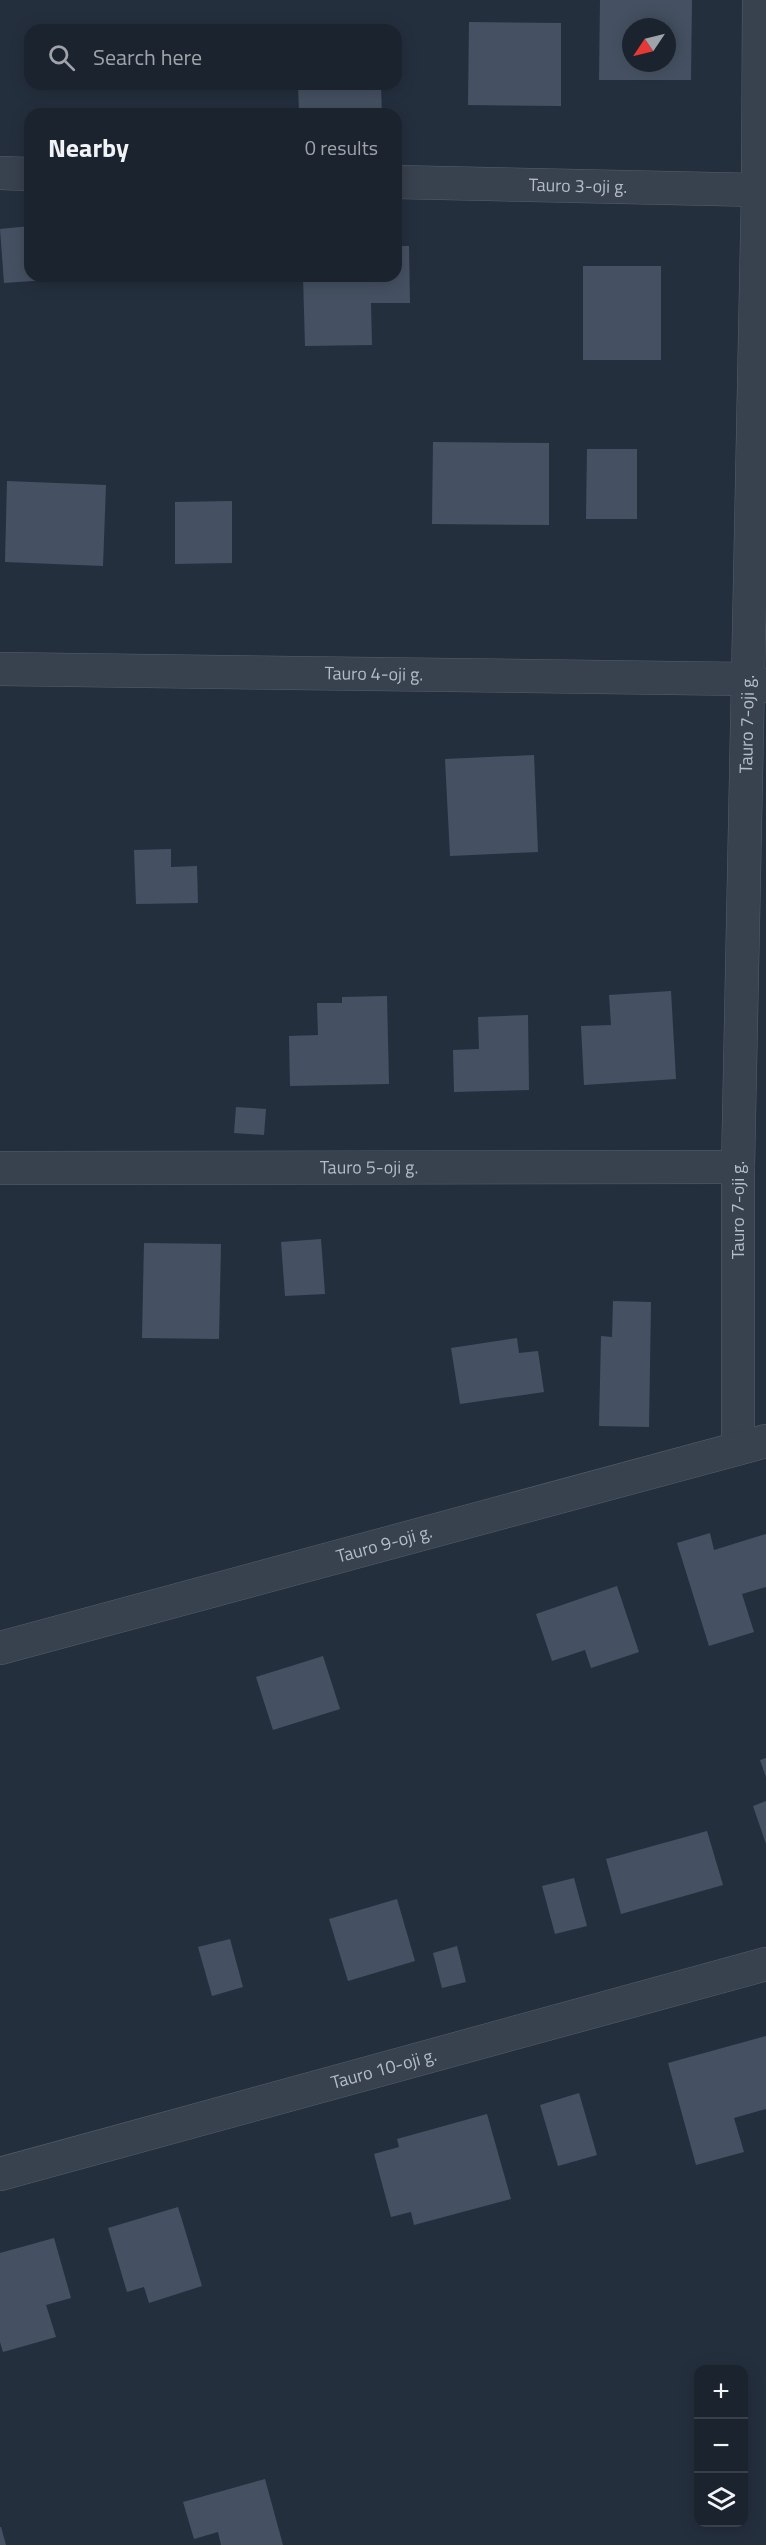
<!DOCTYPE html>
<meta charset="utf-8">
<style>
:root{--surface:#1b232e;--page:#282f3a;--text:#f1f3f6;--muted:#a0a4aa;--line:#39404a}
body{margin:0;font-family:"Titillium Web",sans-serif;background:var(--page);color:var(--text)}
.controls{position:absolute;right:18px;bottom:18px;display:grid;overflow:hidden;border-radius:12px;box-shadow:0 3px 15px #0003}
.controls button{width:54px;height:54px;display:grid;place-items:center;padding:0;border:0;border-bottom:2px solid var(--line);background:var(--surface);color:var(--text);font:30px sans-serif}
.compass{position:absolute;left:622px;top:18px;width:54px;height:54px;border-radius:50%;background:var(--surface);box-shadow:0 3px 15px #0003;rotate:235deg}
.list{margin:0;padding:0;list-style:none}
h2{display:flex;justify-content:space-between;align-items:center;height:78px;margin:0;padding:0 24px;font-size:26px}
h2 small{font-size:20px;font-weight:400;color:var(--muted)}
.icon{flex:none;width:33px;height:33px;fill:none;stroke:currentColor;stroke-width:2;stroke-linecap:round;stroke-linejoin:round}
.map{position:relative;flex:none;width:766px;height:2545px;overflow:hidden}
.search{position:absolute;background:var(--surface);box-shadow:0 3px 15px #0003;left:24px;top:24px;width:378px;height:66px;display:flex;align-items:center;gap:15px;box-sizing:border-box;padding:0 21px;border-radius:18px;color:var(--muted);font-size:22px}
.panel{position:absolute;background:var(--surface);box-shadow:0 3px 15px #0003;left:24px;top:108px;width:378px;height:174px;border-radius:18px}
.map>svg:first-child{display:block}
.building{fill:#455162;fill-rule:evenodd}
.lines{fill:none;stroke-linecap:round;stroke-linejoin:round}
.street-casing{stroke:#565f6c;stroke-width:34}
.street{stroke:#38414e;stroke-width:33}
.labels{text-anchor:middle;stroke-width:5;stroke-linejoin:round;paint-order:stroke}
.street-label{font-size:18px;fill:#b4bcc9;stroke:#1d2633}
</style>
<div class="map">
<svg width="766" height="2545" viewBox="0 0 766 2545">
<rect width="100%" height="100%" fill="#242f3e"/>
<!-- building -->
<g class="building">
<path d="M600,0H692L691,80H599ZM631,27H667V63H631Z"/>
<path d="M469,22L561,23V106L468,105Z"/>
<path d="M298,84H381L382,114H299Z"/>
<path d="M30,226V276L76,278L4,283L0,229Z"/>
<path d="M396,246H409L410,303H371L372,345L305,346L303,276H396Z"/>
<rect x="583" y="266" width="78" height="94"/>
<path d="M433,442L549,443V525L432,524Z"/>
<path d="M587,449H637V519H586Z"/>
<path d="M7,481L106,485L103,566L5,562Z"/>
<path d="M232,501V563L175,564V502Z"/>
<path d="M534,755L538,852L450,856L445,759Z"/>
<path d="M171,849V867L197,866L198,903L136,904L134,850Z"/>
<path d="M671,991L676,1079L584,1085L581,1026L611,1025L609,995Z"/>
<path d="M387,996L389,1084L290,1086L289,1036L318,1035L317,1003H342V997Z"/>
<path d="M528,1015L529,1090L454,1092L453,1050L479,1049L478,1017Z"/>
<path d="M236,1107L266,1109L264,1135L234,1133Z"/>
<path d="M321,1239L325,1294L285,1296L281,1242Z"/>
<path d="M144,1243L221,1244L219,1339L142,1338Z"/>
<path d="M613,1301L651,1302L649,1427L599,1426L601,1336L612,1337Z"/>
<path d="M517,1338L519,1353L538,1351L544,1392L460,1404L451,1348Z"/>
<path d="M710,1533L714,1550L766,1534V1587L742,1594L754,1632L709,1646L677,1543Z"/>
<path d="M617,1586L639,1652L591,1668L585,1650L552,1661L536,1614Z"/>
<path d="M323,1656L340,1709L273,1730L256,1677Z"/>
<path d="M766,1758V1777L760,1760Z"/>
<path d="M766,1801V1844L753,1806Z"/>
<path d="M707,1831L723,1885L621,1914L606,1859Z"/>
<path d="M574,1878L587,1926L555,1934L542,1886Z"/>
<path d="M397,1899L415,1961L348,1981L329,1919Z"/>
<path d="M230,1939L243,1987L212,1996L198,1947Z"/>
<path d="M457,1946L466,1982L442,1988L433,1953Z"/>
<path d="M766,2036V2109L734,2118L744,2152L696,2165L668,2063Z"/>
<path d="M579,2093L597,2155L558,2166L540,2105Z"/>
<path d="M487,2114L511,2199L414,2225L411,2212L391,2217L374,2154L399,2147L397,2139Z"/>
<path d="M178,2207L202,2286L149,2303L144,2287L127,2292L108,2228Z"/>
<path d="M54,2238L71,2298L46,2305L56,2337L3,2352L0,2342V2253Z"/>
<path d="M265,2479L283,2545H221L218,2532L194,2539L183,2502Z"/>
<path d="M0,2527H1L6,2545H0Z"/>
</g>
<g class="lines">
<defs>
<g id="street">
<path d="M0,173L30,174"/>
<path id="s1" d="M396,182L758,190"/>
<path id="s2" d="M0,669L746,679L766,686"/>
<path id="s3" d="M0,1168L738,1167"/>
<path id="s4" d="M738,1448V1167L758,190L759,0"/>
<path id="s5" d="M0,1648L766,1441"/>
<path id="s6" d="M0,2174L766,1964"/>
</g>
</defs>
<!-- street casing -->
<use href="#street" class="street-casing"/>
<!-- street -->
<use href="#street" class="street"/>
</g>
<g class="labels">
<!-- street labels -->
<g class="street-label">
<text dy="6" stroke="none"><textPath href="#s1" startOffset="182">Tauro 3-oji g.</textPath></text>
<text dy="6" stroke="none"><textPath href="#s2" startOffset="374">Tauro 4-oji g.</textPath></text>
<text dy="6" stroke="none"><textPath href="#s4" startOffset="724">Tauro 7-oji g.</textPath></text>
<text dy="6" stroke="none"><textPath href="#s3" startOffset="369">Tauro 5-oji g.</textPath></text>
<text dy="6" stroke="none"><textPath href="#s4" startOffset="238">Tauro 7-oji g.</textPath></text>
<text dy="6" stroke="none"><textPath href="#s5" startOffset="398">Tauro 9-oji g.</textPath></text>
<text dy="6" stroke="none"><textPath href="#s6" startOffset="398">Tauro 10-oji g.</textPath></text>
</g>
</g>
</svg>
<div class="controls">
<button>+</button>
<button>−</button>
<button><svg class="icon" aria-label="layers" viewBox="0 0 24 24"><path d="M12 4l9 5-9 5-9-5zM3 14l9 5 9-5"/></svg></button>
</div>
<svg class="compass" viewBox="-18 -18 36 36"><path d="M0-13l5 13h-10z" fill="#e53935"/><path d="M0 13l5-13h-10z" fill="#a0a4aa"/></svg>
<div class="search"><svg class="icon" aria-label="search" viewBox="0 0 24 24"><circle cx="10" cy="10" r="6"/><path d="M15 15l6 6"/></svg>Search here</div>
<section class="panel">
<h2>Nearby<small>0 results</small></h2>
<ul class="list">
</ul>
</section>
</div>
